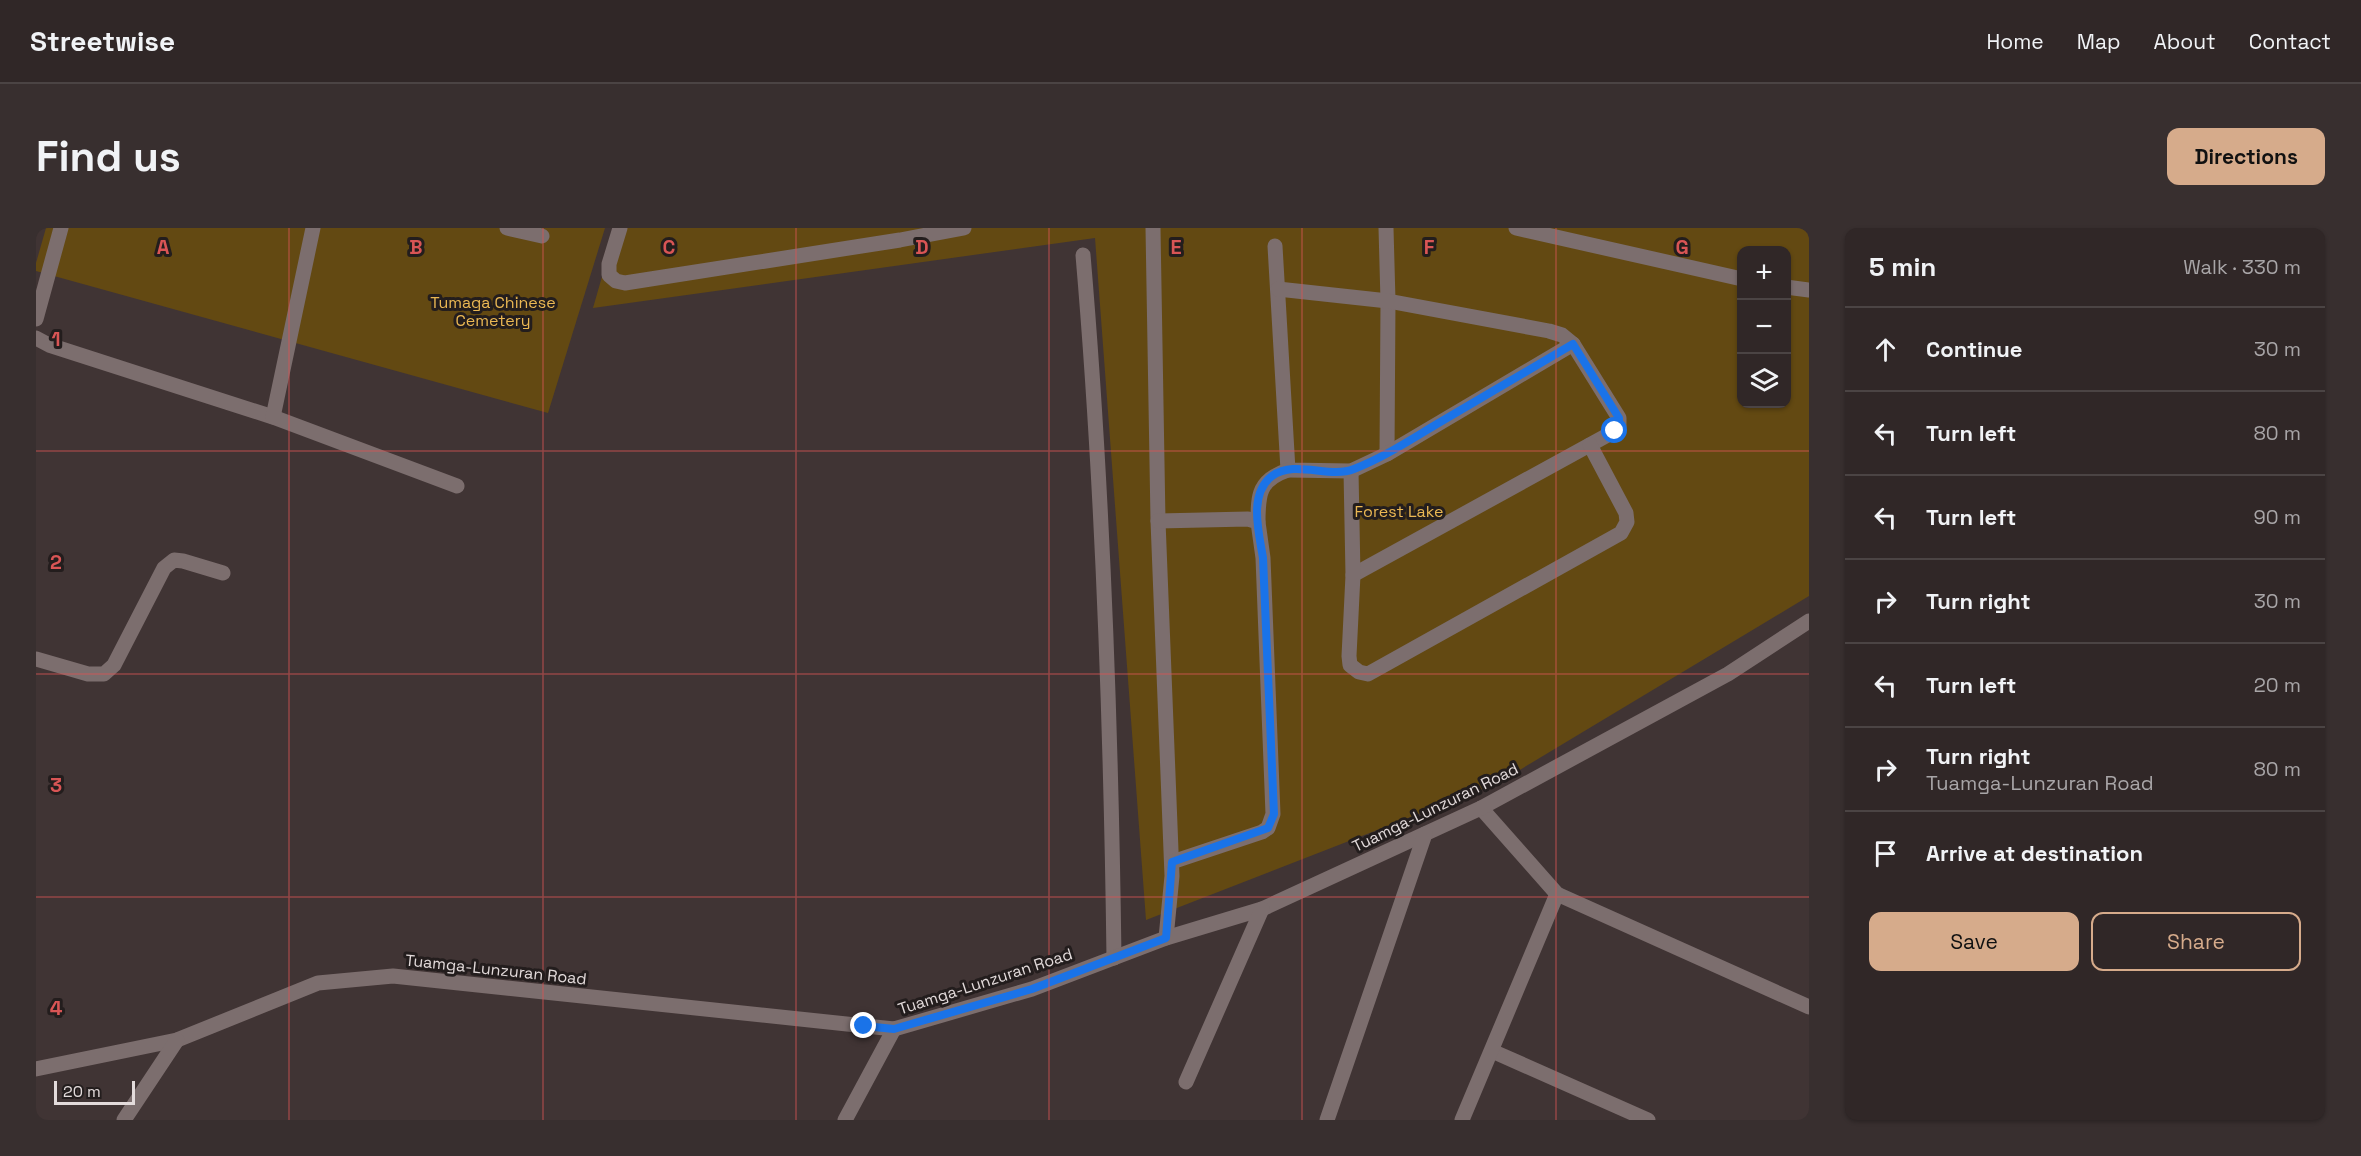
<!DOCTYPE html>
<meta charset="utf-8">
<style>
:root{--surface:#302727;--page:#382f2f;--text:#f1f3f6;--muted:#a8a5a7;--line:#4b4444;--accent:#d6ab8b}
body{margin:0;font-family:"Space Grotesk",sans-serif;background:var(--page);color:var(--text)}
.controls{position:absolute;right:18px;top:18px;display:grid;overflow:hidden;border-radius:12px;box-shadow:0 2px 4px #0004}
.controls button{width:54px;height:54px;display:grid;place-items:center;padding:0;border:0;border-bottom:2px solid var(--line);background:var(--surface);color:var(--text);font:30px sans-serif}
.scale{position:absolute;left:18px;bottom:15px;width:81px;box-sizing:border-box;padding-left:6px;border:3px solid #e3dbdb;border-top:0;font-size:16px;line-height:21px;white-space:nowrap;color:#e3dbdb;-webkit-text-stroke:4px #231d1d;paint-order:stroke}
.stop{position:absolute;width:18px;height:18px;margin:-14px;border:4px solid #1a73e8;border-radius:50%;background:#fff}
.stop.end{background:#1a73e8;border-color:#fff;box-shadow:0 2px 6px #0008}
.list{margin:0;padding:0;list-style:none}
h2{display:flex;justify-content:space-between;align-items:center;height:78px;margin:0;padding:0 24px;font-size:26px}
h2 small{font-size:20px;font-weight:400;color:var(--muted)}
.list li{display:grid;grid-template-columns:39px 1fr auto;gap:18px;align-items:center;box-sizing:border-box;height:84px;padding:0 24px;border-top:2px solid var(--line)}
.list b{display:block;font-size:22px;white-space:nowrap}
.list p{margin:0;font-size:20px;white-space:nowrap;color:var(--muted)}
.list em{font-size:20px;font-style:normal;color:var(--muted)}
.actions{display:flex;gap:12px;padding:18px 24px}
.actions a{flex:1;padding:14px 0;border:2px solid var(--accent);border-radius:12px;text-align:center;font-size:21px;color:var(--accent)}
.actions .main{background:var(--accent);color:#111}
.icon{flex:none;width:33px;height:33px;fill:none;stroke:currentColor;stroke-width:2;stroke-linecap:round;stroke-linejoin:round}
.map{position:relative;flex:none;width:1773px;height:892px;overflow:hidden;border-radius:12px}
header{display:flex;align-items:center;gap:36px;box-sizing:border-box;height:84px;padding:0 30px;background:var(--surface);border-bottom:2px solid var(--line)}
header strong{font-size:28px}
nav{display:flex;gap:33px;margin-inline-start:auto;font-size:21px}
.intro{display:flex;align-items:center;justify-content:space-between;box-sizing:border-box;height:144px;padding:0 36px}
h1{margin:0;font-size:42px}
.button{padding:15px 27px;border-radius:12px;background:var(--accent);color:#111;font-size:21px;font-weight:700}
main{display:flex;gap:36px;padding:0 36px}
aside{flex:1;background:var(--surface);border-radius:12px;box-shadow:0 2px 4px #0004}
.map>svg:first-child{display:block}
.green{fill:#634912;fill-rule:evenodd}
.lines{fill:none;stroke-linecap:round;stroke-linejoin:round}
.minor{stroke:#7c6e6e;stroke-width:15}
.route{stroke:#1a73e8;stroke-width:8}
.grid{fill:none;stroke:#d95555;stroke-width:1.5;stroke-opacity:0.55}
.labels{text-anchor:middle;stroke-width:6;stroke-linejoin:round;paint-order:stroke}
.park-label{font-size:16px;fill:#ebb853;stroke:#231d1d}
.street-label{font-size:16px;fill:#e3dbdb;stroke:#231d1d}
.grid-label{font-size:20px;text-anchor:middle;font-weight:bold;fill:#d95555;stroke:#231d1d;stroke-width:6;stroke-linejoin:round;paint-order:stroke}
</style>
<header>
<strong>Streetwise</strong>
<nav><a>Home</a><a>Map</a><a>About</a><a>Contact</a></nav>
</header>
<div class="intro"><h1>Find us</h1><a class="button">Directions</a></div>
<main>
<div class="map">
<svg width="1773" height="892" viewBox="0 0 1773 892">
<rect width="100%" height="100%" fill="#403434"/>
<!-- green -->
<g class="green">
<path d="M10,0H569L512,185L0,43V35Z"/>
<path d="M580,0H1773V368L1462,555L1110,692L1059,10L557,80ZM1706,22H1750V176H1706Z"/>
</g>
<g class="lines">
<!-- minor -->
<g class="minor">
<path d="M471,0L506,8"/>
<path d="M584,0L573,36V47L580,53L589,55L864,12L928,0"/>
<path d="M1117,0L1122,293L1136,648L1130,710"/>
<path d="M1350,0L1352,73L1351,226"/>
<path d="M1480,0L1706,51"/>
<path d="M1239,18L1252,242L1315,243L1351,226L1537,116"/>
<path d="M1047,27C1067,261 1075,496 1078,730"/>
<path d="M1750,59L1773,62"/>
<path d="M1242,61L1352,73L1513,103L1526,107L1537,116L1583,190V198L1579,203L1317,347"/>
<path d="M0,91L25,0"/>
<path d="M0,110L13,117L237,189L421,258"/>
<path d="M237,189L277,0"/>
<path d="M1315,243L1317,347L1313,428L1314,437L1323,444L1332,446L1585,305L1591,294L1590,285L1554,217"/>
<path d="M1122,293L1212,291L1222,294L1227,330L1237,586L1232,600L1226,604L1136,634"/>
<path d="M1222,294C1222,266 1223,252 1252,242"/>
<path d="M0,431L52,446H68L78,437L128,340L138,332L147,333L187,345"/>
<path d="M1445,580L1521,666L1773,779"/>
<path d="M1456,823L1612,892"/>
<path d="M0,841L141,812L282,755L357,748L858,801L996,761L1130,710L1226,681L1445,580L1692,446L1773,393"/>
<path d="M1150,854L1226,681"/>
<path d="M88,892L141,812"/>
<path d="M809,892L858,801"/>
<path d="M1291,892L1389,606"/>
<path d="M1426,892L1521,666"/>
</g>
</g>
<g class="lines">
<!-- route -->
<path class="route" d="M828,798L858,801L996,761L1130,710L1136,634L1232,600L1238,586L1227,330C1223,305 1212,266 1236,248C1259,231 1293,251 1318,241C1349,229 1377,210 1406,193C1450,167 1493,142 1537,116L1583,190V198L1579,203"/>
</g>
<!-- grid -->
<path class="grid" d="M253,0V892M507,0V892M760,0V892M1013,0V892M1266,0V892M1520,0V892M0,223H1773M0,446H1773M0,669H1773"/>
<g class="labels">
<!-- park labels -->
<g class="park-label">
<text x="457" y="80">Tumaga Chinese<tspan x="457" dy="18">Cemetery</tspan></text>
<text x="1363" y="289">Forest Lake</text>
</g>
<!-- street labels -->
<g class="street-label">
<text transform="translate(1399 579) rotate(-26)" y="6">Tuamga-Lunzuran Road</text>
<text transform="translate(460 741) rotate(6)" y="6">Tuamga-Lunzuran Road</text>
<text transform="translate(949 753) rotate(-18)" y="6">Tuamga-Lunzuran Road</text>
</g>
</g>
<g class="grid-label">
<text x="127" y="26">A</text>
<text x="380" y="26">B</text>
<text x="633" y="26">C</text>
<text x="886" y="26">D</text>
<text x="1140" y="26">E</text>
<text x="1393" y="26">F</text>
<text x="1646" y="26">G</text>
<text x="20" y="118">1</text>
<text x="20" y="341">2</text>
<text x="20" y="564">3</text>
<text x="20" y="787">4</text>
</g>
</svg>
<div class="controls">
<button>+</button>
<button>−</button>
<button><svg class="icon" aria-label="layers" viewBox="0 0 24 24"><path d="M12 4l9 5-9 5-9-5zM3 14l9 5 9-5"/></svg></button>
</div>
<div class="scale">20 m</div>
<div class="stop" style="left:1579px;top:203px"></div>
<div class="stop end" style="left:828px;top:798px"></div>
</div>
<aside>
<h2>5 min<small>Walk · 330 m</small></h2>
<ul class="list">
<li><svg class="icon" aria-label="ahead" viewBox="0 0 24 24"><path d="M12 20V5M6 11l6-6 6 6"/></svg><div><b>Continue</b></div><em>30 m</em></li>
<li><svg class="icon" aria-label="left" viewBox="0 0 24 24"><path d="M17 20v-9H6M10 6l-5 5 5 5"/></svg><div><b>Turn left</b></div><em>80 m</em></li>
<li><svg class="icon" aria-label="left" viewBox="0 0 24 24"><path d="M17 20v-9H6M10 6l-5 5 5 5"/></svg><div><b>Turn left</b></div><em>90 m</em></li>
<li><svg class="icon" aria-label="right" viewBox="0 0 24 24"><path d="M7 20v-9h11M14 6l5 5-5 5"/></svg><div><b>Turn right</b></div><em>30 m</em></li>
<li><svg class="icon" aria-label="left" viewBox="0 0 24 24"><path d="M17 20v-9H6M10 6l-5 5 5 5"/></svg><div><b>Turn left</b></div><em>20 m</em></li>
<li><svg class="icon" aria-label="right" viewBox="0 0 24 24"><path d="M7 20v-9h11M14 6l5 5-5 5"/></svg><div><b>Turn right</b><p>Tuamga-Lunzuran Road</p></div><em>80 m</em></li>
<li><svg class="icon" aria-label="arrive" viewBox="0 0 24 24"><path d="M6 21V4h12l-3 4 3 4H6"/></svg><div><b>Arrive at destination</b></div></li>
</ul>
<div class="actions"><a class="main">Save</a><a>Share</a></div>
</aside>
</main>
